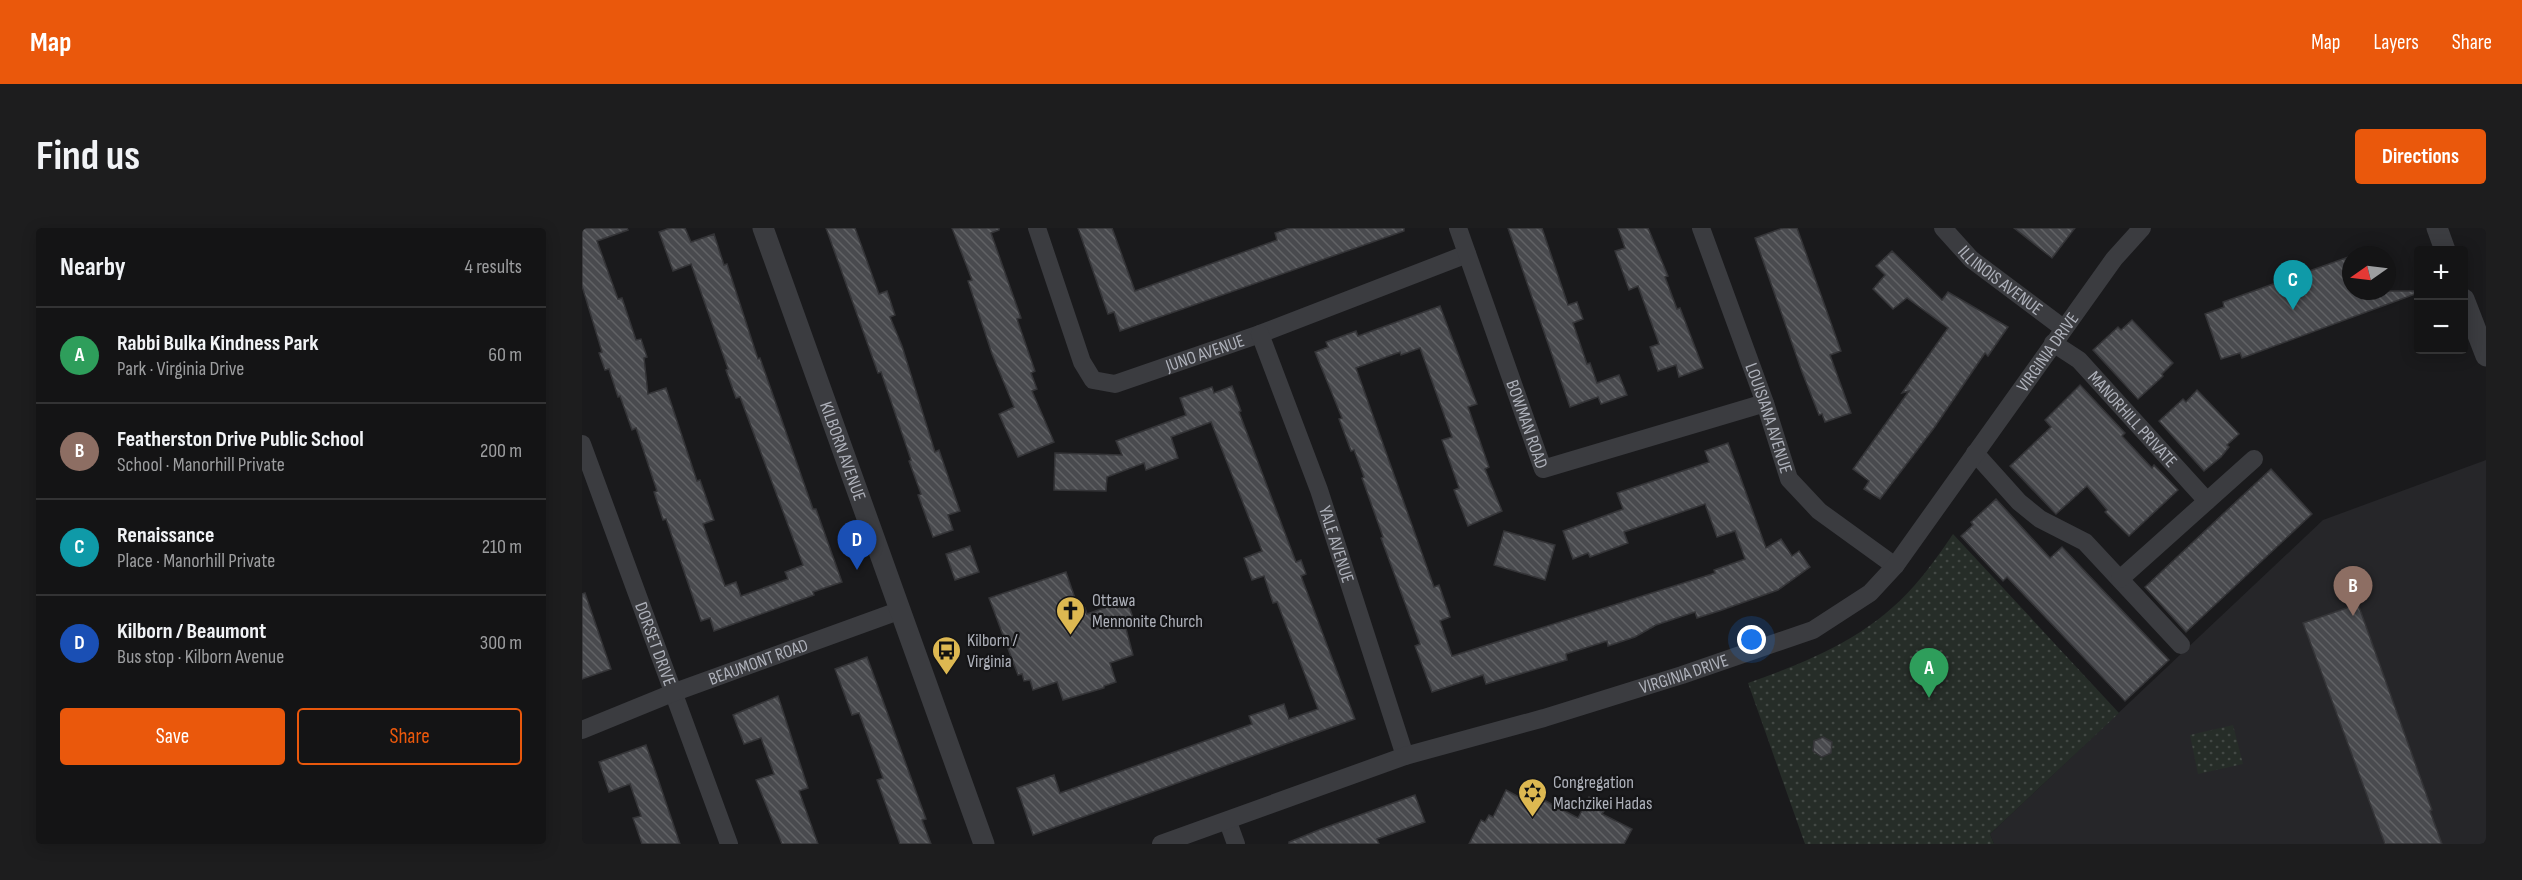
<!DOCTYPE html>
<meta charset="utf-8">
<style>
:root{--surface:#141415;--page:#1d1d1e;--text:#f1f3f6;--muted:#9d9ea0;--line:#333334;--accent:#ea580c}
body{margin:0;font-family:"Sofia Sans Condensed",sans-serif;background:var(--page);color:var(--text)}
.controls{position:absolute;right:18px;top:18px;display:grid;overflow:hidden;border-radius:6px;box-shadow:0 3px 15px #0003}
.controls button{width:54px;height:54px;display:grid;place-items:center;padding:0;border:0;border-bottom:2px solid var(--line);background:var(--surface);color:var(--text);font:30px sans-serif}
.compass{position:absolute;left:1760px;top:18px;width:54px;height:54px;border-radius:50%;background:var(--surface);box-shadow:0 3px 15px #0003;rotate:256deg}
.you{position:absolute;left:1170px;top:412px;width:21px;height:21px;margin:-15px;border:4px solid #fff;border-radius:50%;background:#1a73e8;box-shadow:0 0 0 9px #1a73e833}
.badge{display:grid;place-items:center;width:39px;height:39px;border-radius:50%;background:var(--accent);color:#fff;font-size:20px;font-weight:700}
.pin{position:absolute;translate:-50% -50px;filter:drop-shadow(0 2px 3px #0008)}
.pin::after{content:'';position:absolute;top:32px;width:21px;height:18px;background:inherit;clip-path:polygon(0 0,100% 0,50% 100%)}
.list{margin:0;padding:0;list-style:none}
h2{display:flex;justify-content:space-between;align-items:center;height:78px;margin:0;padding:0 24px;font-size:26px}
h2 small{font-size:20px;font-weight:400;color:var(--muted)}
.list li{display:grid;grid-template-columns:39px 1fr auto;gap:18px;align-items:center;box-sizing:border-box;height:96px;padding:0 24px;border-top:2px solid var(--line)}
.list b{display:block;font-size:22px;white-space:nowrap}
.list p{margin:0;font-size:20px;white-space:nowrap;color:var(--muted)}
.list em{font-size:20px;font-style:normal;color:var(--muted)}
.actions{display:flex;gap:12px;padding:18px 24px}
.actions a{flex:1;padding:14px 0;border:2px solid var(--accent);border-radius:6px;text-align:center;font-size:21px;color:var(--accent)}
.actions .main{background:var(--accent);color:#fff}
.map{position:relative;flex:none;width:1904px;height:616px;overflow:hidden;border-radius:6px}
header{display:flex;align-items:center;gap:36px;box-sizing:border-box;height:84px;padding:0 30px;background:var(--accent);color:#fff}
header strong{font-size:28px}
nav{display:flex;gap:33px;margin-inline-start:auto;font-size:21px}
.intro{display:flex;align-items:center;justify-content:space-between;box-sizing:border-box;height:144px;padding:0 36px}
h1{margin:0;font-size:42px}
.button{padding:15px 27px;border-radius:6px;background:var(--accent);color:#fff;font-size:21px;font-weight:700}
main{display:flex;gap:36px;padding:0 36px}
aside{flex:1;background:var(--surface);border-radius:6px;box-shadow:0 3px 15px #0003}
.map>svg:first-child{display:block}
.built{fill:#262629}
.park{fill:url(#park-dots)}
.building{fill:url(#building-back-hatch);stroke:#343437;stroke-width:1.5}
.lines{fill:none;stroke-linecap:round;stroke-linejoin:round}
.minor{stroke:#3b3c40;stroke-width:18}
.tertiary{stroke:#3b3c40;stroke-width:21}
.labels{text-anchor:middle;stroke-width:4.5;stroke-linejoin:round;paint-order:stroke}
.street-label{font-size:18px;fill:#aeb1ba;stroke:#151517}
.poi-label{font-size:18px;fill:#aeb1ba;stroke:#151517;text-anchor:start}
</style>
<header>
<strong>Map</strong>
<nav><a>Map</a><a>Layers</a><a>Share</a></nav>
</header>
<div class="intro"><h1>Find us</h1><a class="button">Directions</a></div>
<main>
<aside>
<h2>Nearby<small>4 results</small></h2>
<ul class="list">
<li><span class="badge" style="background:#2e9e5b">A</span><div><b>Rabbi Bulka Kindness Park</b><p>Park · Virginia Drive</p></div><em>60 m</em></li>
<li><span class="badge" style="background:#8d6e63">B</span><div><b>Featherston Drive Public School</b><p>School · Manorhill Private</p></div><em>200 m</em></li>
<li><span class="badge" style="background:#0f9aa8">C</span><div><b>Renaissance</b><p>Place · Manorhill Private</p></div><em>210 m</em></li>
<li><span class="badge" style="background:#1a4fb4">D</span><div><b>Kilborn / Beaumont</b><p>Bus stop · Kilborn Avenue</p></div><em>300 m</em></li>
</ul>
<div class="actions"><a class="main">Save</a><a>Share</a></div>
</aside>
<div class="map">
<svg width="1904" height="616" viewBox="0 0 1904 616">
<defs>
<pattern id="park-dots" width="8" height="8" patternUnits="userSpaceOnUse" patternTransform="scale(1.5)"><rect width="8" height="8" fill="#262d28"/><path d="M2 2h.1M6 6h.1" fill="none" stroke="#434945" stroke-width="1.8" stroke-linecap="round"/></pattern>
<pattern id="building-back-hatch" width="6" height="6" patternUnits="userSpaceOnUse" patternTransform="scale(1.5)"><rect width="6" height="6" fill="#494a4e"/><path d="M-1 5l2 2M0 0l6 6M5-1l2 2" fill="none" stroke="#616265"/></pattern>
</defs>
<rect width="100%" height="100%" fill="#1a1a1c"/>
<!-- built -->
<path class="built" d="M1904,232V616H1412L1408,606L1741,292Z"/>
<!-- park -->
<g class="park">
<path d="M1371,306L1537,485L1408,606L1412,616H1223L1166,455C1228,433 1287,409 1332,358C1346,342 1359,324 1371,306Z"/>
<path d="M1651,497L1661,536L1616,546L1608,507Z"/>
</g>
<!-- building -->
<g class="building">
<path d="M0,0H45L46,2L15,13L36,71L40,70L54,112L59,111L65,129L62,130L66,166L84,160L115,253L118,252L132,292L121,296L143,358L154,354L159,368L206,351L203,344L221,337L158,169L154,170L144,142L146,141L109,36L91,43L77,4L88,0H103L109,14L132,6L142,37L145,36L176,131L178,130L231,281H234L260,354L231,364L232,367L132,403L128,390L119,393L84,291L81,292L72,264L75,263L54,200L50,202L38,168L36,169L27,141L23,142L17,125L20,124L0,58Z"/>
<path d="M244,0H273L297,66L305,63L313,87L308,89L320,118L353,224L357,222L378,283L366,287L371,302L351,309L336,267L339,266L327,233L329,232L299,144L296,145Z"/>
<path d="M370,0H417V2L409,5L439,90L435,91L453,143L449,145L455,161L450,163L472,214L436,229L417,186L432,179L410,126L386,53L390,52Z"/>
<path d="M496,0H530L553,63L695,12L693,5L708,0H822V3L538,103L532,84L526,86Z"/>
<path d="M926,0H960L986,77L995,74L1001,91L991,95L1005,136L1008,135L1015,155L1037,147L1045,167L1019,176L1016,169L988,179Z"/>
<path d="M1036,0H1066L1086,48L1083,49L1095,81L1098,80L1121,140L1097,149L1094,137L1076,143L1068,119L1077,116L1056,58L1047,62L1033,23L1043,20Z"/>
<path d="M1201,0H1215L1259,123L1248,127L1269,185L1243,194L1240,186L1237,187L1220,144L1173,10Z"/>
<path d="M1432,0H1493L1470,30Z"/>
<path d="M1310,23L1360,72L1366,64L1426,99L1406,128L1403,125L1352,200L1298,271L1282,261L1287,253L1271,241L1327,163L1320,165L1366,100L1325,70L1311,81L1291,61L1303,47L1294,38Z"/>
<path d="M1769,28V63H1836V65L1660,130L1658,125L1639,131L1623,86L1642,79L1641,74Z"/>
<path d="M858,78L895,176L886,179L907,239L903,241L920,283L886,298L872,262L877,260L860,212L870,209L838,120L819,127L818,124L774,140L852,359L857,357L868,389L858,393L870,428L1133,345L1132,342L1163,331L1153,303L1135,309L1123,276L1042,304L1046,315L1008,329L1006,325L991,331L981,303L1041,281L1035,265L1127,234L1123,223L1146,215L1184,320L1199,311L1210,328L1217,323L1228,339L1196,362L1140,382L1115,390L1113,384L1074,397L1053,409L1026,418L1025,413L984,426L985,432L904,456L901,447L850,464L833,418L838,416L799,310L801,309L780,250L782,249L772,222L769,223L757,191L760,190L733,124L746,119L744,114L774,103L776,108Z"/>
<path d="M1550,92L1591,135L1580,146L1581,148L1556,171L1511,122L1536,99L1539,102Z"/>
<path d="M1498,157L1543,205L1540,208L1570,240L1572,237L1596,262L1547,308L1523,284L1525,282L1505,258L1474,286L1428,238L1469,199L1463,192Z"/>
<path d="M650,158L659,183L657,184L714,334L719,332L724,346L719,348L773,491L451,607L435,560L472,547L478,565L670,496L667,488L702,476L707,491L736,481L695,374L691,375L682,348L670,352L662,330L680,323L629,194L589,209L596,230L564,242L562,235L525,249L524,263L472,262L473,225L540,227L534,213L604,187L598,170L630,159L632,165Z"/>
<path d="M1615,162L1657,206L1645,217L1647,219L1639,229L1622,243L1577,193L1601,171L1604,174Z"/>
<path d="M1689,241L1730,286L1604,404L1563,359Z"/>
<path d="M1414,271L1468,330L1480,319L1587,432L1543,473L1425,349L1421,353L1379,308L1391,297L1389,294Z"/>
<path d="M922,303L973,317L963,352L912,337Z"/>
<path d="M388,318L397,344L373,352L364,326Z"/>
<path d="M484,344L497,382L503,380L505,386L545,372L551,390L542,393L551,427L528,435L534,454L522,458V460L481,472L475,454L451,462L448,452L442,453L440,446L436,447L407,370Z"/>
<path d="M3,365L29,441L0,451V366Z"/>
<path d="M1776,376L1850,582L1848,583L1860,616H1803L1721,395Z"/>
<path d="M285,429L344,591L340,592L349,616H318L295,552L301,550L277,485L270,487L253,441Z"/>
<path d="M196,468L226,560L217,563L236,616H200L174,552L192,546L179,510L162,516L151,487Z"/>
<path d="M1241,509L1250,514L1249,525L1240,529L1231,523L1232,513Z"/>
<path d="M64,517L74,545L98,616H60L51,590L59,588L48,556L27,564L17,534Z"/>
<path d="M924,562L950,576L952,572L959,576L962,572L996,590L1007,569L1025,578L1020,586L1050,601L1042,616H887L899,592L903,594L907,587L911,589Z"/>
<path d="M833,567L843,594L795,611L797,616H707V614L739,601Z"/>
</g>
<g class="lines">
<!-- minor -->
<g class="minor">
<path id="s1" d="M455,0L500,134L511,152L533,156L678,106L885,26"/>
<path id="s2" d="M876,0L961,241L1183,175"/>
<path id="s3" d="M1119,0L1183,175L1207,251L1237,283L1313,338"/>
<path id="s4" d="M1361,0L1389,31L1481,100"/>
<path id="s5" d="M678,106L737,262L823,528"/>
<path id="s6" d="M1471,115L1497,132L1625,273"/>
<path id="s7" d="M0,216L147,616"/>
<path d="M1393,225L1437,274L1458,291L1503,314L1599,417"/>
<path d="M1538,351L1672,231"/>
<path id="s8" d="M0,502L93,464L319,382"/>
<path d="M646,594L654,616"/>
<path id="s9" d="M579,616L823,528L962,490L1100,447L1231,402L1288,365L1313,338L1532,31L1560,0"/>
</g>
<!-- tertiary -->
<g class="tertiary">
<path id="s10" d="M181,0L402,616"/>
<path d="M1855,0L1863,22"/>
<path d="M1882,71L1904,128"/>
</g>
</g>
<!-- icons -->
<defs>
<symbol id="church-pin" viewBox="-11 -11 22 30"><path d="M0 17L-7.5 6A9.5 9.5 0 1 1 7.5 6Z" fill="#ddb851" stroke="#151517"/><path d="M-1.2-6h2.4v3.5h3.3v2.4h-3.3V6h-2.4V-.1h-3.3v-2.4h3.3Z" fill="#111"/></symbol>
<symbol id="bus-pin" viewBox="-11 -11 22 30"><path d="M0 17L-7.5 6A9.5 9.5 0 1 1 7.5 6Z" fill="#ddb851" stroke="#151517"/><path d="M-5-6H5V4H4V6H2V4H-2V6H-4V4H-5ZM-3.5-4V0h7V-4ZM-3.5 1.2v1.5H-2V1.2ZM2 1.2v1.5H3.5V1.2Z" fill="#111"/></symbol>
<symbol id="synagogue-pin" viewBox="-11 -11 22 30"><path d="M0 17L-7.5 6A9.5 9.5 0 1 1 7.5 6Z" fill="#ddb851" stroke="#151517"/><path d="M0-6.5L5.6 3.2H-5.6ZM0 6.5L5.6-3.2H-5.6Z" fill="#111"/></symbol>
</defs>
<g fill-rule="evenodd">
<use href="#church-pin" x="472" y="366" width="33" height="45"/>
<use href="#bus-pin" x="348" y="406" width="33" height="45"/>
<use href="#synagogue-pin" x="934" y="548" width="33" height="45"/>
</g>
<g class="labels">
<!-- street labels -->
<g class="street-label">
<text dy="6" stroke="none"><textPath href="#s4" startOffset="78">ILLINOIS AVENUE</textPath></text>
<text dy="6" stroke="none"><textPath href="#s9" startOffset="1054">VIRGINIA DRIVE</textPath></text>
<text dy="6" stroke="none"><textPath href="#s1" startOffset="280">JUNO AVENUE</textPath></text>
<text dy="6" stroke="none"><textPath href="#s3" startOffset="202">LOUISIANA AVENUE</textPath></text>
<text dy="6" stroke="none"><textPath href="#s2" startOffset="208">BOWMAN ROAD</textPath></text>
<text dy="6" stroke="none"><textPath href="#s6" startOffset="111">MANORHILL PRIVATE</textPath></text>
<text dy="6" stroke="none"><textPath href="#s10" startOffset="237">KILBORN AVENUE</textPath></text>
<text dy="6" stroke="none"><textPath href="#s5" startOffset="224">YALE AVENUE</textPath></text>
<text dy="6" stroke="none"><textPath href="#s7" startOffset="213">DORSET DRIVE</textPath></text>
<text dy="6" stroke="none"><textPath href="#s8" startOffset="189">BEAUMONT ROAD</textPath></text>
<text dy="6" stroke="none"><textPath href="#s9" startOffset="550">VIRGINIA DRIVE</textPath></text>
</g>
<!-- poi labels -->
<g class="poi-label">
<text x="510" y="378">Ottawa<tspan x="510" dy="21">Mennonite Church</tspan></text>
<text x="385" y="418">Kilborn /<tspan x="385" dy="21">Virginia</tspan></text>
<text x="971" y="560">Congregation<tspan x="971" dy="21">Machzikei Hadas</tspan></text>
</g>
</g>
</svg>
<div class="controls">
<button>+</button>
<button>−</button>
</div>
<svg class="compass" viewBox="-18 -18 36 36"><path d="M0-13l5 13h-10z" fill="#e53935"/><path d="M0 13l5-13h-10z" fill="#9d9ea0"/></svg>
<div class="you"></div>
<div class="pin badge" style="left:1347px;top:470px;background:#2e9e5b">A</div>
<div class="pin badge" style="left:1771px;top:388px;background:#8d6e63">B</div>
<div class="pin badge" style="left:1711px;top:82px;background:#0f9aa8">C</div>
<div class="pin badge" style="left:275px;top:342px;background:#1a4fb4">D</div>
</div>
</main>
